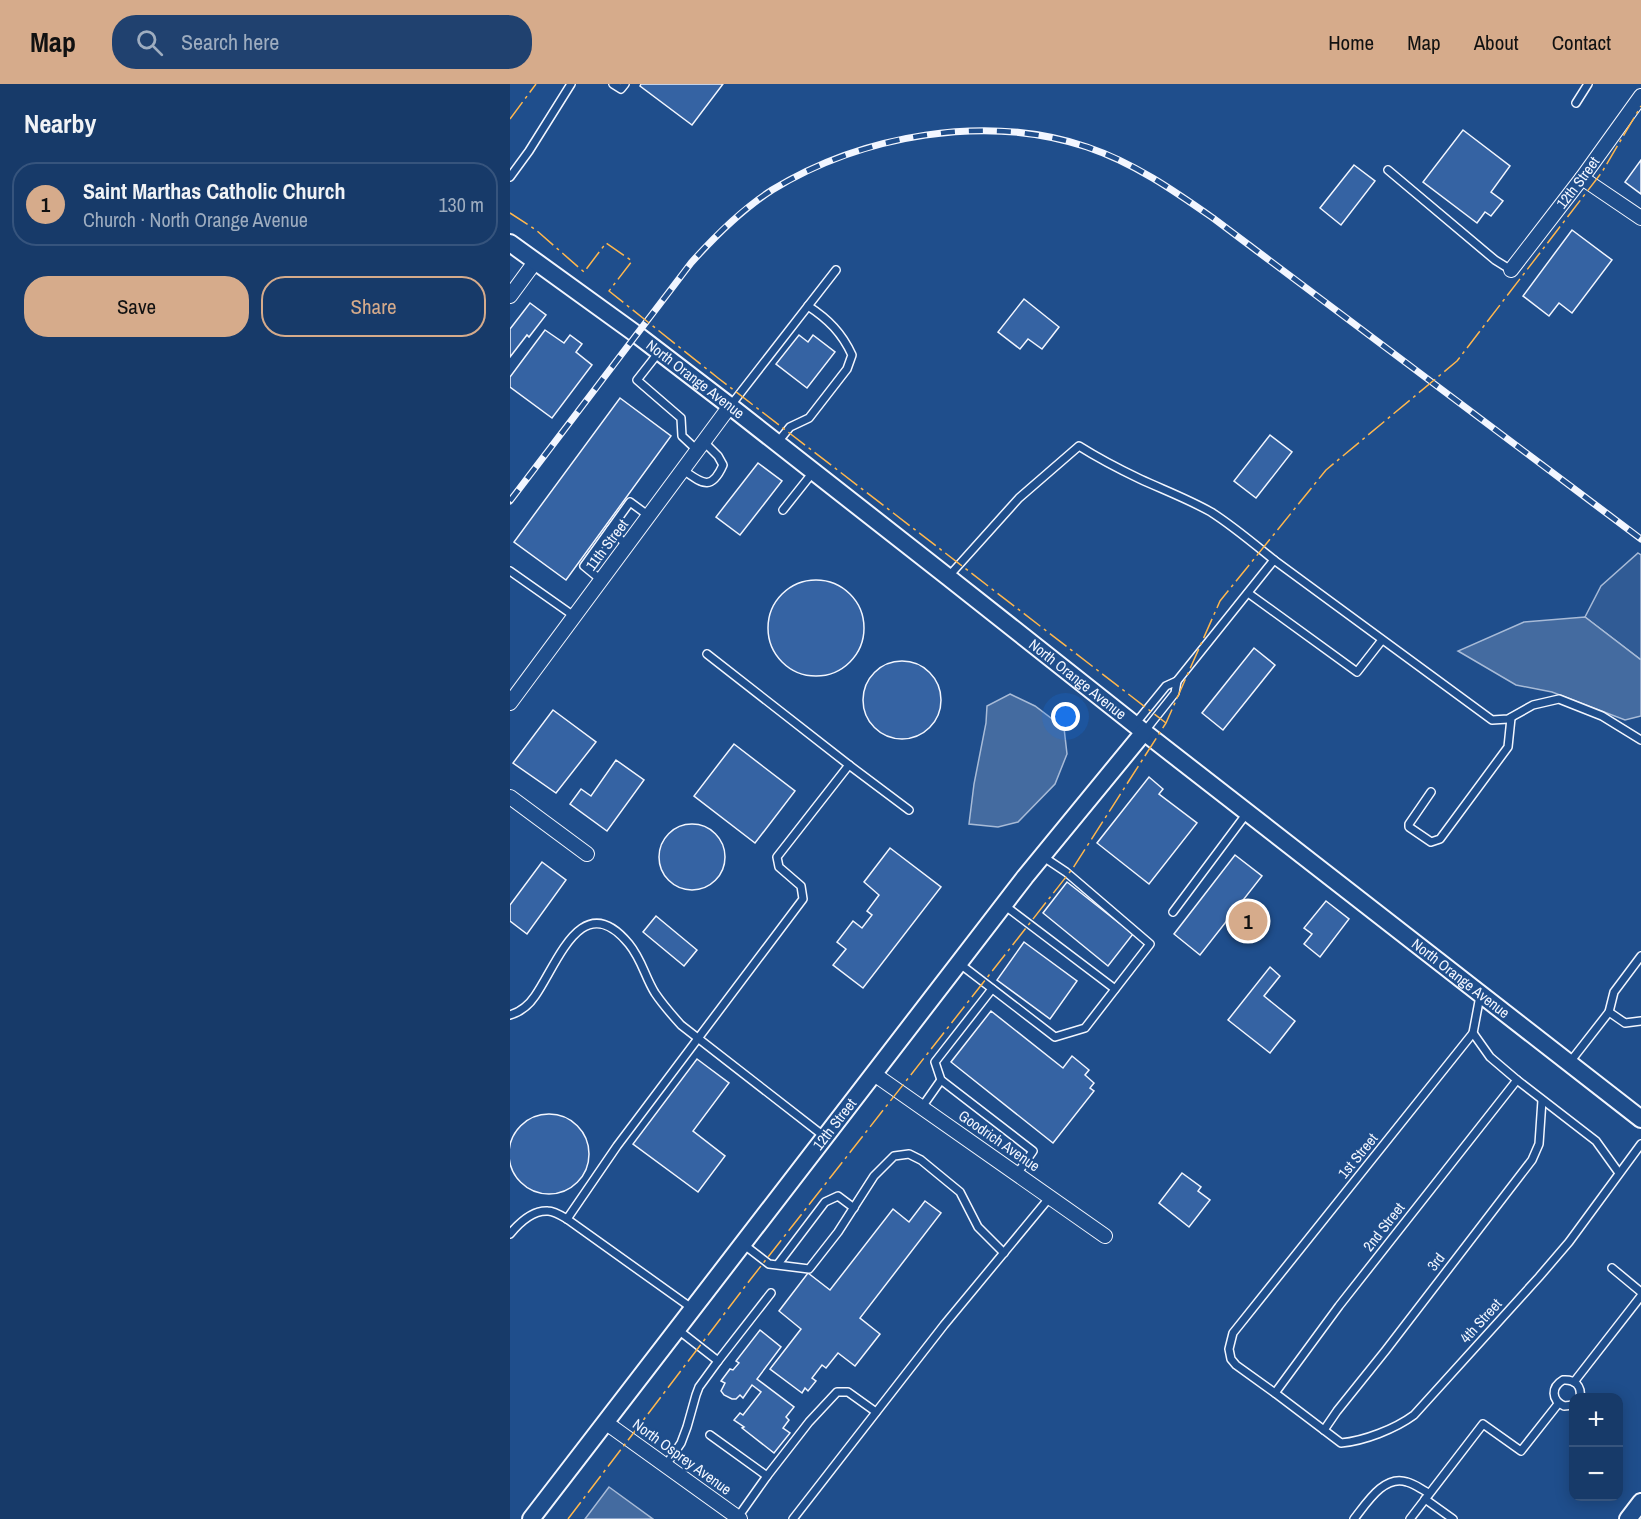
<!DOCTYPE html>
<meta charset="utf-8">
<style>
:root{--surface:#173a69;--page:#20416f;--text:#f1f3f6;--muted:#9eadc0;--line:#36547d;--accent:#d6ab8b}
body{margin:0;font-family:"Archivo Narrow",sans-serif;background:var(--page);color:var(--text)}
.controls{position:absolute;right:18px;bottom:18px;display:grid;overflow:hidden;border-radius:12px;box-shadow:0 3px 15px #0003}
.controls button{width:54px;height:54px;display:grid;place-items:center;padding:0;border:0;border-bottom:2px solid var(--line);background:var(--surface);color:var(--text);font:30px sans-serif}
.you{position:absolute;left:556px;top:633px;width:21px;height:21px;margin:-15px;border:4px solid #fff;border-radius:50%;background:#1a73e8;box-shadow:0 0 0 9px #1a73e833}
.badge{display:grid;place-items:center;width:39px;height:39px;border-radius:50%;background:var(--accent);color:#111;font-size:20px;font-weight:700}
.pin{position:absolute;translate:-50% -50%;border:3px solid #fff;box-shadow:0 2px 6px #0006}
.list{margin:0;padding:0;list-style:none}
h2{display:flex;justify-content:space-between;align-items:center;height:78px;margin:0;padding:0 24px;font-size:26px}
h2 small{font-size:20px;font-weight:400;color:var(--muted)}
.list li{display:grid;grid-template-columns:39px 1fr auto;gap:18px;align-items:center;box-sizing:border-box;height:84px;margin:0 12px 12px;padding:0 12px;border:2px solid var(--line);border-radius:24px}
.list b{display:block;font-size:22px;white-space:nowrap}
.list p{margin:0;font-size:20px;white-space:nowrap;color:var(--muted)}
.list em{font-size:20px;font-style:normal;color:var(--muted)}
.actions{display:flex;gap:12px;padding:18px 24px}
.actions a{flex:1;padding:14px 0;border:2px solid var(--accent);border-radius:24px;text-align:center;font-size:21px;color:var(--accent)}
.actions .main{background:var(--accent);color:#111}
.icon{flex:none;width:33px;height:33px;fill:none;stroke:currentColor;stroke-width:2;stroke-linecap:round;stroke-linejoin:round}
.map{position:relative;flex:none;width:1131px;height:1435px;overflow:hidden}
header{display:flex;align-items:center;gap:36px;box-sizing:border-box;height:84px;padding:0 30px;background:var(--accent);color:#111}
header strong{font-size:28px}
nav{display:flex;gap:33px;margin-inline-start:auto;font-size:21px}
.search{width:420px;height:54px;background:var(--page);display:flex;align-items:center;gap:15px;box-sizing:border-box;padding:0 21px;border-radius:24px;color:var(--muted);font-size:22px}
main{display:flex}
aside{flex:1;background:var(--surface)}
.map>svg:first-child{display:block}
.built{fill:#305b95;stroke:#a8bbd7;stroke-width:1.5}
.water{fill:#446ba0;stroke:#a8bbd7;stroke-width:1.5}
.building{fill:#3563a3;stroke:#f2f6ff;stroke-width:1.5}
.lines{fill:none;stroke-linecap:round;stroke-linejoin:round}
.service-casing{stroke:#f2f6ff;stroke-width:10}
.minor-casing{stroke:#f2f6ff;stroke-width:16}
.tertiary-casing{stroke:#f2f6ff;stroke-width:20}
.service{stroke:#1f4e8c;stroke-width:7}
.minor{stroke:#1f4e8c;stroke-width:14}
.tertiary{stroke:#1f4e8c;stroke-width:16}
.rail-casing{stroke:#f2f6ff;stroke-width:7}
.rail{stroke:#1f4e8c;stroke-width:4.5;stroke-dasharray:14;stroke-linecap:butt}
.power{stroke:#ffb74d;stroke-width:1.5;stroke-dasharray:21 4.5 3 4.5;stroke-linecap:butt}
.labels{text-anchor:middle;stroke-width:4.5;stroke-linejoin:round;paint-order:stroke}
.street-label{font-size:15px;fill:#f2f6ff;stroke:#1f4e8c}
</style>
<header>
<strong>Map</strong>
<div class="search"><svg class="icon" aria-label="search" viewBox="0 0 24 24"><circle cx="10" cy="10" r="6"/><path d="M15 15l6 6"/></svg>Search here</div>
<nav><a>Home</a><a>Map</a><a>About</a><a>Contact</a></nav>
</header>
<main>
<aside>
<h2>Nearby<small></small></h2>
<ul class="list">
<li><span class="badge">1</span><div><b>Saint Marthas Catholic Church</b><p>Church · North Orange Avenue</p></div><em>130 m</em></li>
</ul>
<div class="actions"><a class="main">Save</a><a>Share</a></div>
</aside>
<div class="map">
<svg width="1131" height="1435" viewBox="0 0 1131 1435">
<rect width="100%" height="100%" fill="#1f4e8c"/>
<!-- built -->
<path class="built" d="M1128,469L1131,471V576L1075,533L1091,502Z"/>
<!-- water -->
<g class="water">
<path d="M1075,533L1131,576V632L1115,636L1042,608L1006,601L948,567L1014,538Z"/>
<path d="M500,610L525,622L554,644L557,670L545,700L508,738L488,743L459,740L464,700L476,639L477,622Z"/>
<path d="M99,1403L143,1435H75Z"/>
</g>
<!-- building -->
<g class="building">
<path d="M131,0H213L182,41L130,2Z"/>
<path d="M953,46L1000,82L981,108L993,117L981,132L975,128L967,139L913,98Z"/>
<path d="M1131,76V110L1115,98Z"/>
<path d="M844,81L865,97L831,141L810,124Z"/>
<path d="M1062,146L1102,176L1062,229L1049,219L1039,232L1013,212Z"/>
<path d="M514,215L549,243L532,265L518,255L510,265L488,248Z"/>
<path d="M20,219L36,231L19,253L17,251L0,273V245Z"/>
<path d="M35,246L54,259L60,251L72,260L66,268L82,281L42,334L0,303V293Z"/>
<path d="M289,251L298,258L303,251L325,268L297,304L266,280Z"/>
<path d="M110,314L161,352L56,496L4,458Z"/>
<path d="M760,351L782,368L746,414L724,397Z"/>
<path d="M248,379L272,397L230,451L206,433Z"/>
<circle cx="306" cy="544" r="48"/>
<path d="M744,564L765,581L713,646L692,629Z"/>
<circle cx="392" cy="616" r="39"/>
<path d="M43,626L86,658L46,709L3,679Z"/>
<path d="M224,660L285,707L245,759L184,712Z"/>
<path d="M106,676L134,696L97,747L60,720L71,705L81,712Z"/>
<path d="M639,693L653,705L649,710L687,739L639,800L587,759Z"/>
<circle cx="182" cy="773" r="33"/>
<path d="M380,764L431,803L353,904L323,881L336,865L327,858L343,837L352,844L362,831L357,827L369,811L354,798Z"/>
<path d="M725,771L752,792L690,871L664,850Z"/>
<path d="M32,778L56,796L17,850L0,837V821Z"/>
<path d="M557,798L623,850L598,882L533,829Z"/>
<path d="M816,817L839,835L810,873L794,860L802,850L794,844Z"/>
<path d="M146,832L187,866L174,882L133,848Z"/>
<path d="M514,858L567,897L540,935L487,896Z"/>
<path d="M760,883L770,892L754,912L785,937L760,969L718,936Z"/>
<path d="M481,927L553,984L562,972L579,986L575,991L584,999L580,1004L584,1007L543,1059L441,978Z"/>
<path d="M187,975L219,999L183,1047L215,1072L188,1108L123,1060Z"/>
<circle cx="39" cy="1070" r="40"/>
<path d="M672,1089L691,1103L688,1107L700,1116L679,1143L649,1119Z"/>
<path d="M415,1117L431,1129L350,1234L370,1250L345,1282L328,1269L316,1284L312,1281L302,1294L306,1297L298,1307L295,1304L292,1309L260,1285L291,1245L269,1227L298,1189L320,1206L383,1125L399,1138Z"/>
<path d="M250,1246L271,1263L247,1295L284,1323L276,1333L279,1336L273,1344L280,1349L264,1369L232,1344L234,1343L224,1336L230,1329L233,1331L251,1308L242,1301L233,1314L230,1311L226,1315H222L214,1311L211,1307L215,1299L211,1297L220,1285L223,1286L229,1279L226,1277Z"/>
</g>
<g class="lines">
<defs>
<g id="service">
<path d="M103,0L111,5L115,0"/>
<path d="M1066,19L1078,0"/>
<path d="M878,86L985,176L1001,186"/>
<path d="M0,93L19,67L61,0"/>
<path d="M149,268L127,296L171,334L172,352L188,367"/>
<path d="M221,321L326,186"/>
<path d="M267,359L280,343L299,334L337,285L342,271C332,249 318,235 298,222"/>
<path d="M173,386C192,399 201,408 213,381L208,372L194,358"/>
<path d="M273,426L304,387"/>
<path d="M100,446L117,461"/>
<path d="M0,487L64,532"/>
<path d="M438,493L509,414L569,362C588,374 609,385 630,395C654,406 678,415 701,428C723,442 743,459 764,476"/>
<path d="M91,496L74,482L120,418L139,432"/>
<path d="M738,509L847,588L872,556"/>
<path d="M197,570L339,681L399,726"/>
<path d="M667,597L764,476L982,636L998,635L1023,621L1049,615L1092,632L1131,656"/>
<path d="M625,640L656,602L667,597L665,609L634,648"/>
<path d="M921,708L899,740V743L921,758L930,755L998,663L1001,634"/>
<path d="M494,821L605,905"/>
<path d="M663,828L737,729"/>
<path d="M450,880L545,953L575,944L640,860L556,788L532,772"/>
<path d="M482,905L425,978L431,996L523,1067L507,1090"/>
<path d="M970,912L963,949L723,1249L719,1265L721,1275L726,1281L765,1309L831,1359C854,1357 885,1345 904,1331L1029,1193L1059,1158L1131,1060"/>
<path d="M1099,928L1115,939L1131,937"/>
<path d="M0,931C10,928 19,921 25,912C48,879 72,803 119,860C132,876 135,893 145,909C153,921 162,931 171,941L315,1053"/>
<path d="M963,949L980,973L1007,996L1086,1057L1109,1089"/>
<path d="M1060,978L1099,928L1104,908L1131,872"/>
<path d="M412,1023L431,996"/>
<path d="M57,1135L107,1062L293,815L291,802L269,783L267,773L339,681"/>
<path d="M0,1150C9,1139 22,1126 38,1127C44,1127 52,1132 57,1135L183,1225"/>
<path d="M233,1160L259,1180L299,1185L328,1148L364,1092L384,1072L399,1070L411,1076L450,1108L468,1143L494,1169"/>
<path d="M268,1180L315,1118L328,1112L344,1124"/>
<path d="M1102,1184L1131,1208"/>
<path d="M167,1245L208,1277"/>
<path d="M1064,1298L1131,1212"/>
<path d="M765,1309L829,1222L1007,996"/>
<path d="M1064,1321L1054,1322C1041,1316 1041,1303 1053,1296C1065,1295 1072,1302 1070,1314"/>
<path d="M814,1346L827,1327L876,1266L1022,1076L1029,1060L1032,1016"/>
<path d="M200,1351L257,1392L228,1433"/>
<path d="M156,1381L171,1359L177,1343L186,1311L189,1303L208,1277L261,1209"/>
<path d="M257,1392L299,1338L327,1308H338L366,1328"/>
<path d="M915,1415L943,1435"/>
<path d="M283,1435L434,1241L540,1113"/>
<path d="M844,1435C856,1420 874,1390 897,1398C905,1400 912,1406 919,1409"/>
<path d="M900,1435L973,1340L1011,1367L1048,1320"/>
</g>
<g id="minor">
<path d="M1072,94L1131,134"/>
<path id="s1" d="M1001,186L1072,94L1131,12"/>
<path d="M0,212L25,178"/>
<path d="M0,619L220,322"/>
<path d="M0,713L77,770"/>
<path d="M364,990L595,1152"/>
<path d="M95,1338L230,1435"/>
</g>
<g id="tertiary">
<path id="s2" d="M0,159L126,250L220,322L438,493L634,648L1131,1035"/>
<path id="s3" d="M21,1435L515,793L634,648"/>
<path d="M1118,1435L1131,1418"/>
</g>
</defs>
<!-- service casing -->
<use href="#service" class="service-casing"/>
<!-- minor casing -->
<use href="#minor" class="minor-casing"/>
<!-- tertiary casing -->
<use href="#tertiary" class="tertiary-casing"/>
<!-- service -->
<use href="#service" class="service"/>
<!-- minor -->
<use href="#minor" class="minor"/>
<!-- tertiary -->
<use href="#tertiary" class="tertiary"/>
<defs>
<path id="rail" d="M0,417L181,179C205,152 231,126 262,106C352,51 476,29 577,63C624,79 663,106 703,134L1131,455"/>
</defs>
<!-- rail casing -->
<use href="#rail" class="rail-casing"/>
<!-- rail -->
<use href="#rail" class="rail"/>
<!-- power -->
<g class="power">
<path d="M0,35L26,0"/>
<path d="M0,129L26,146L74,188L96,159L122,177L99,207L208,294L656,639"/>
<path d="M58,1435L240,1196L563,784L656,639L710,517L816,386L947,277L1092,88L1131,22"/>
</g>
</g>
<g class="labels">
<!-- street labels -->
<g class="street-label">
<text dy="5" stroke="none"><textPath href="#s1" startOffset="110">12th Street</textPath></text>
<text dy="5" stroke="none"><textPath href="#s2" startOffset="230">North Orange Avenue</textPath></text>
<text transform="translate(97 461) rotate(-53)" y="5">11th Street</text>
<text dy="5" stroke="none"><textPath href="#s2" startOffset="716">North Orange Avenue</textPath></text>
<text dy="5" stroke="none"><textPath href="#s2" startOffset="1202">North Orange Avenue</textPath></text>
<text dy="5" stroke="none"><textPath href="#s3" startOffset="498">12th Street</textPath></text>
<text transform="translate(489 1057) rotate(35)" y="5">Goodrich Avenue</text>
<text transform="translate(848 1072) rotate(-51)" y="5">1st Street</text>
<text transform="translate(874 1143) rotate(-52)" y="5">2nd Street</text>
<text transform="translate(926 1178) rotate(-52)" y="5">3rd</text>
<text transform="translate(971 1237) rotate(-48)" y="5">4th Street</text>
<text transform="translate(172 1373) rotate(36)" y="5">North Osprey Avenue</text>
</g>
</g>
</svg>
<div class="controls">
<button>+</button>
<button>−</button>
</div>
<div class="you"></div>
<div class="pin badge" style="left:738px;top:837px">1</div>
</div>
</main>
